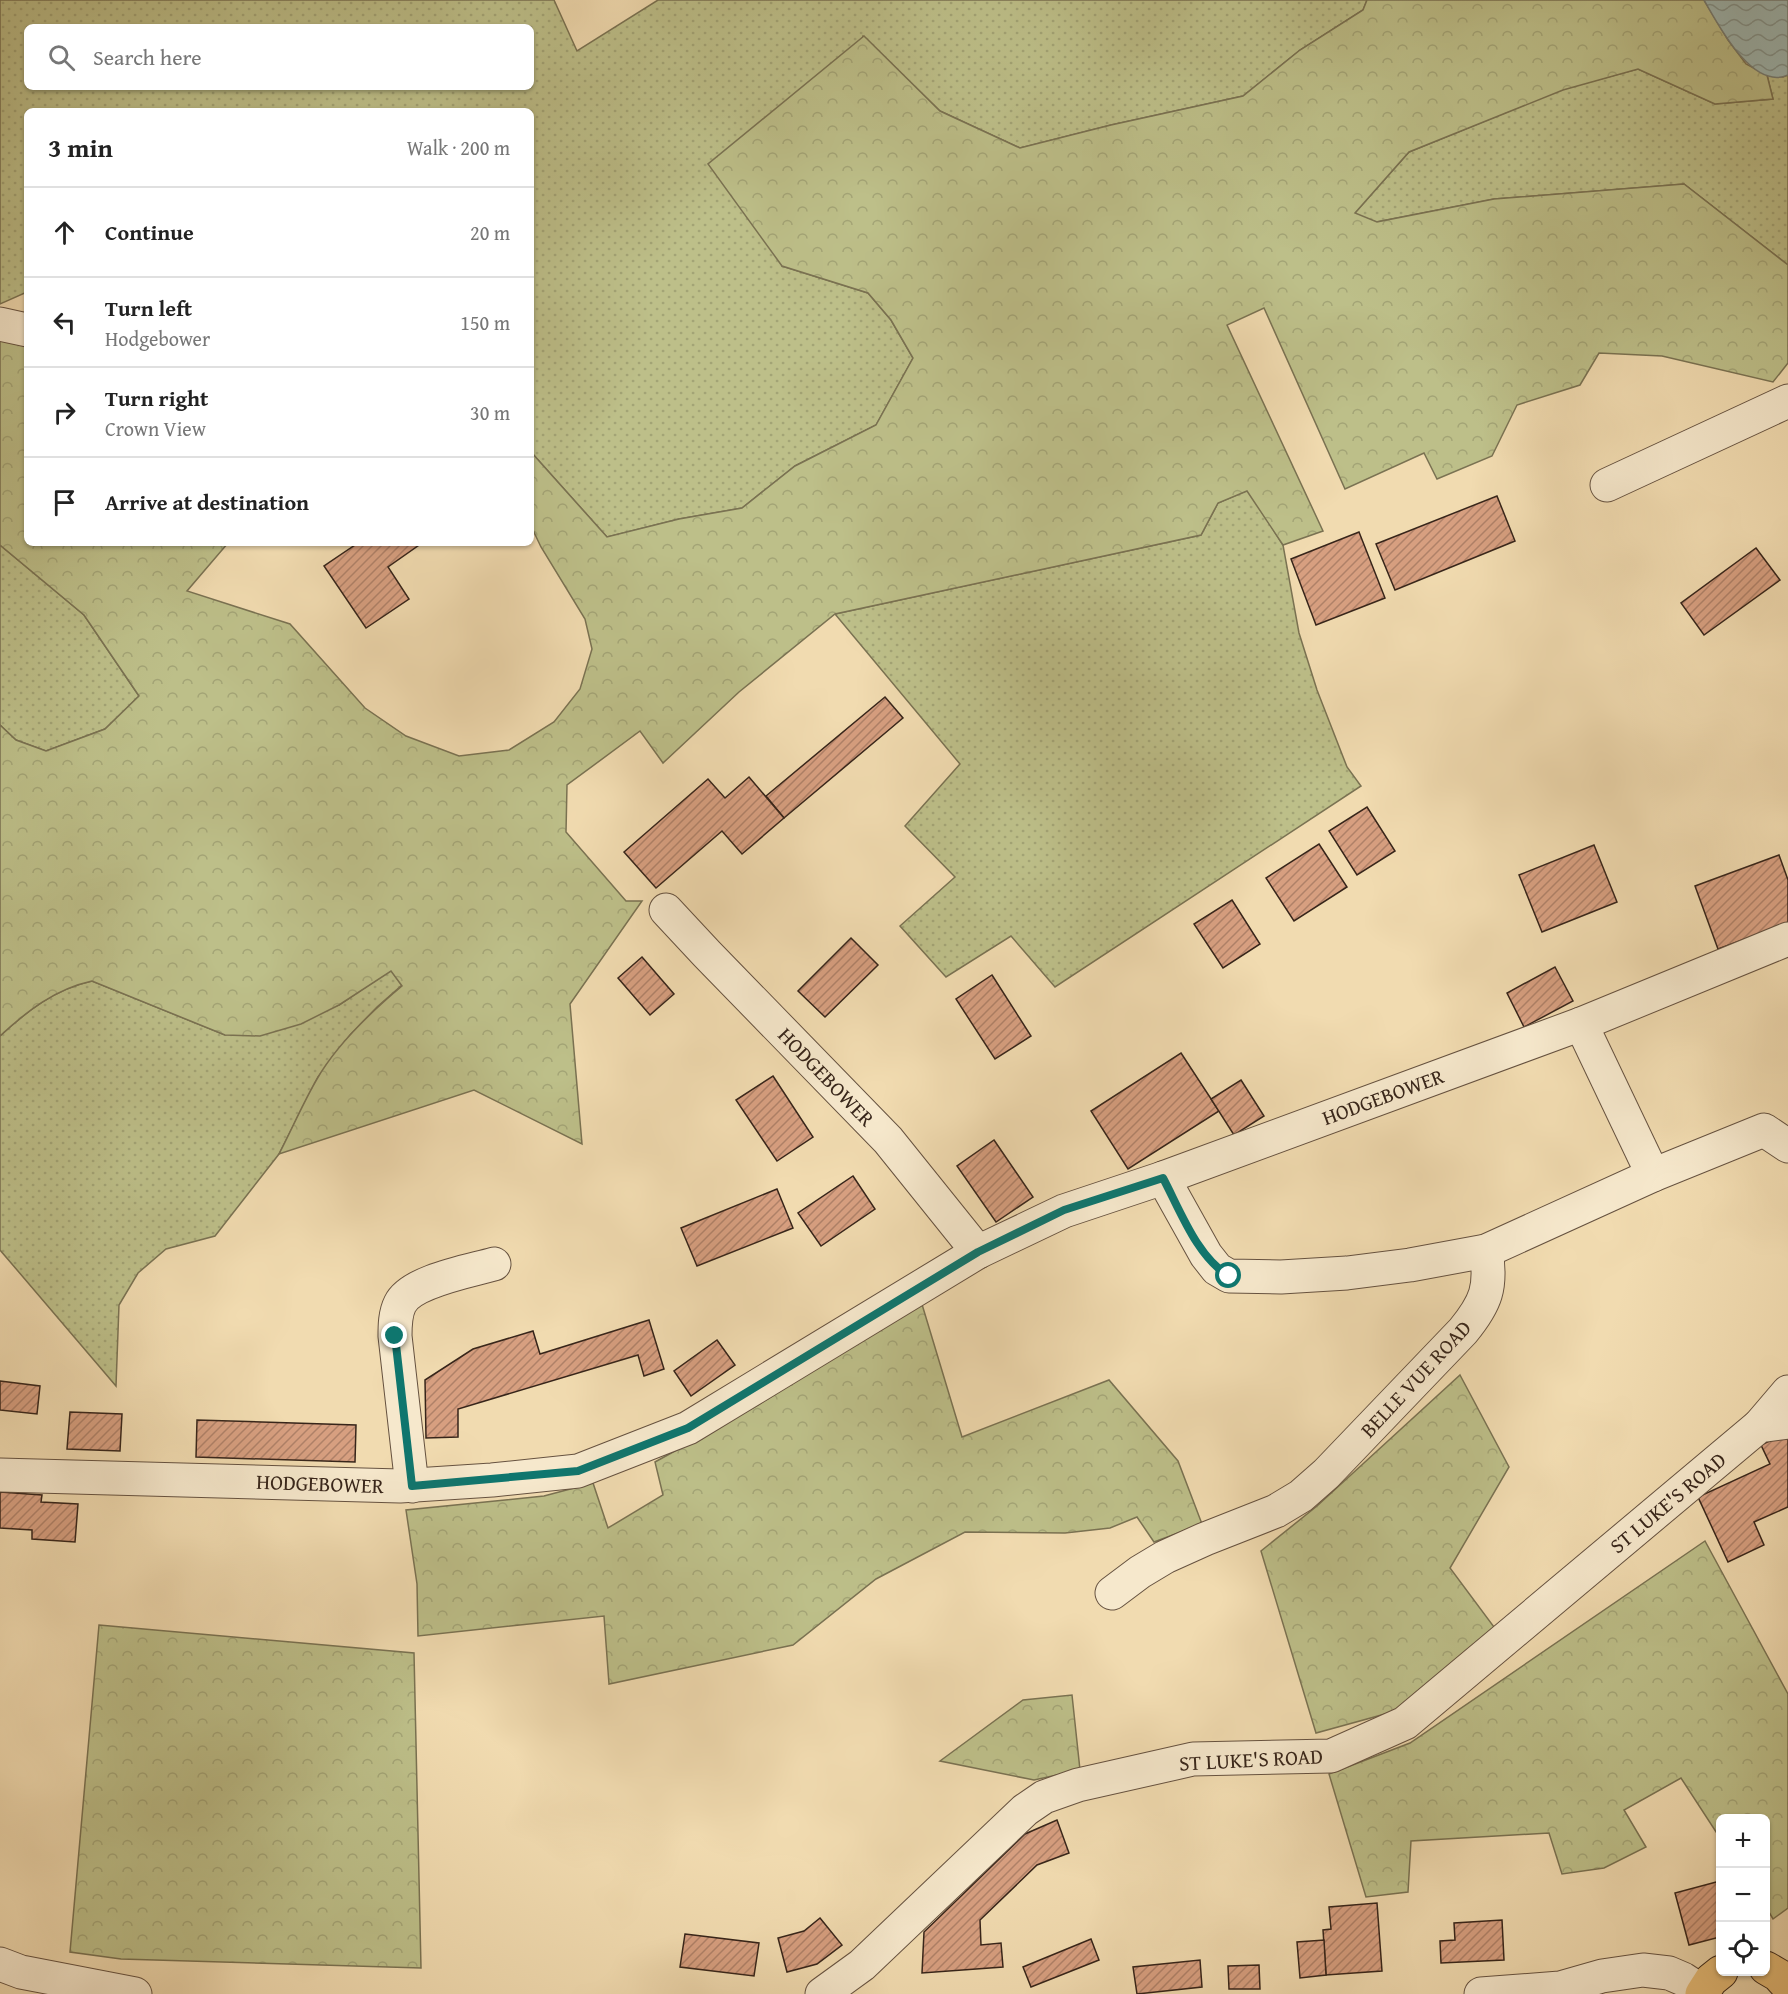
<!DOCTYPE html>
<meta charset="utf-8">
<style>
:root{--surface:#fff;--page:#f6f6f6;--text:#222;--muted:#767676;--line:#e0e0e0}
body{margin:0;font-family:"Gentium Book Plus",serif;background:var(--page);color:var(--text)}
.controls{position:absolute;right:18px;bottom:18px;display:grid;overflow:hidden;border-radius:9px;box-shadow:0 2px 4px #0004}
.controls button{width:54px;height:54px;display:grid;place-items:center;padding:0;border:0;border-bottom:2px solid var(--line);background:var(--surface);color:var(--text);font:30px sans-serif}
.stop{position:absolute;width:18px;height:18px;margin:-14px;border:4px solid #0f766e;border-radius:50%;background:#fff}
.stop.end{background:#0f766e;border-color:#fff;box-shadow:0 2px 6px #0008}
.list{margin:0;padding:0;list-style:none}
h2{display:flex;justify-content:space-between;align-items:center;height:78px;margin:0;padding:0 24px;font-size:26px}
h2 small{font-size:20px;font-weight:400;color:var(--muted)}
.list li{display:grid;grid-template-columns:39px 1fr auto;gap:18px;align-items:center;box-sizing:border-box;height:90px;padding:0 24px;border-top:2px solid var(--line)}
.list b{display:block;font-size:22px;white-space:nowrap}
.list p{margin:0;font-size:20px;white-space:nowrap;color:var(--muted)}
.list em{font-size:20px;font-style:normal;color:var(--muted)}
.icon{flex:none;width:33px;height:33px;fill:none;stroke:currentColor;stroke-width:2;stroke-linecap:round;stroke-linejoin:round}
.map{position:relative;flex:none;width:1788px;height:1994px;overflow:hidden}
.search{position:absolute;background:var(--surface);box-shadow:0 2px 4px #0004;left:24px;top:24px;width:510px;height:66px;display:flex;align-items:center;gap:15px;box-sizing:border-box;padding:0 21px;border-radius:9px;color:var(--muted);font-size:22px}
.panel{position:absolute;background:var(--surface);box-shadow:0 2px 4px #0004;left:24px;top:108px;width:510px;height:438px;border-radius:9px}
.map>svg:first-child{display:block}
.grass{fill:url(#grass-dots);stroke:#7a7252;stroke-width:1.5;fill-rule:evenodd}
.forest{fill:url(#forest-crowns);stroke:#7a7252;stroke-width:1.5}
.water{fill:url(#water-waves);stroke:#757e77;stroke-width:1.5}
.building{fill:url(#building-hatch);stroke:#37251a;stroke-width:1.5}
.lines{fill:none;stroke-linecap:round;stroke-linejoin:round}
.minor-casing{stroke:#665240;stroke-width:35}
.major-casing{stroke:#37251a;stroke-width:35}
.minor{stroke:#f6e8cc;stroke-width:33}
.major{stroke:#e8be78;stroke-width:33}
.route{stroke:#0f766e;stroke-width:8}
.labels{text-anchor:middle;stroke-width:5;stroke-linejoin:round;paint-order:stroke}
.street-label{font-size:21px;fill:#37251a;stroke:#f6e8cc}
</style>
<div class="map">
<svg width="1788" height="1994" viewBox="0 0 1788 1994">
<defs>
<pattern id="grass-dots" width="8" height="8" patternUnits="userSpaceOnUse" patternTransform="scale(1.5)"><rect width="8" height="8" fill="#bdbf89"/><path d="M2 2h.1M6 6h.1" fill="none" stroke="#a3a476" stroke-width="1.8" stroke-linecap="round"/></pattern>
<pattern id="forest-crowns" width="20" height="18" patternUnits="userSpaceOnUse" patternTransform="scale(1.5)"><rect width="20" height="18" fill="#bdbf89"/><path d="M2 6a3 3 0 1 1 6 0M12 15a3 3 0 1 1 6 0" fill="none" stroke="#a3a476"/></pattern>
<pattern id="water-waves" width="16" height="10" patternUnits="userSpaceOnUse" patternTransform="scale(1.5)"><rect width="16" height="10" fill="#9eb9b5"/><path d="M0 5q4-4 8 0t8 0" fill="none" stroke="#829692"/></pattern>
<pattern id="building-hatch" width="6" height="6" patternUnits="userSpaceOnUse" patternTransform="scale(1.5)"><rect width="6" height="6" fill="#d79f80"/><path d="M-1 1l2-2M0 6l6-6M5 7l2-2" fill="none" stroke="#af8168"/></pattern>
</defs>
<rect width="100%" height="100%" fill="#f1dbb0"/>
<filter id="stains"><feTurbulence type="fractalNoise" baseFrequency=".00333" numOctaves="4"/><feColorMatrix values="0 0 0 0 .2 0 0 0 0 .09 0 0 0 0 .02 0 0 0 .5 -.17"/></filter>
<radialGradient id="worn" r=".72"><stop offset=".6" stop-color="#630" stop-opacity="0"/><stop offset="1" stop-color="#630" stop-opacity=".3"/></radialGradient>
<!-- grass -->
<g class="grass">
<path d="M0,0H554L577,51L658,0H1367L1363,10L1300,50L1243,96L1111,125L1020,148L940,111L863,36L782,266L868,293L891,320L913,358L876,425L795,466L742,508L679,519L607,537L531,452V111H27V292L0,304ZM27,27H531V87H27Z"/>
<path d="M1638,69L1715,104L1773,99L1767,75L1783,77L1788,75V265L1684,184L1494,199L1376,222L1354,214L1409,152L1563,89Z"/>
<path d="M1248,490L1283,545L1299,633L1317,690L1347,767L1361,786L1055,987L1011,936L946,977L900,926L955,877L905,826L960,764L835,614L1201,535L1218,503Z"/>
<path d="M0,545L84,615L139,696L105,729L46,751L16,740L0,725Z"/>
<path d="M391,970L402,985L377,1007L350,1035L318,1077L279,1154L215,1236L166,1249L138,1273L119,1305L116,1386L0,1250V1036C27,1011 55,989 92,981L225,1035L339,1005Z"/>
</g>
<!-- forest -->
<g class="forest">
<path d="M1367,0H1704L1728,40L1746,64L1767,75L1773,99L1715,104L1638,69L1563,90L1409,152L1355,213L1377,222L1494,199L1684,184L1788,265V363L1773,382L1662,356L1599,353L1580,385L1517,405L1492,456L1437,479L1424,453L1345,489L1264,308L1227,325L1323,531L1283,545L1247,491L1218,503L1201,535L835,614L739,692L663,763L640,731L567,785L566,832L626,901H642L570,1004L582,1144L474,1090L279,1154C292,1129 303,1103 317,1079C337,1044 371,1012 402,986L391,971L339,1005L301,1024L260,1036L225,1035L92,981C55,989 27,1011 0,1036V725L16,740L46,751L105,729L139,696L84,615L0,545V336L27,341V543H228L187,591L290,624L365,708L406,736L459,756L509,750L554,722L580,689L592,649L585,619L541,547L531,526V452L607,537L679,519L742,508L795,466L876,425L913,358L891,320L868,293L782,266L708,164L864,36L940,111L1020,148L1111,125L1243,96L1300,50L1363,10Z"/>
<path d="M921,1301L962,1437L1109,1380L1178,1461L1202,1524L1154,1542L1137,1517L1110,1528L1065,1533L965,1532L876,1579L793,1645L609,1684L604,1616L418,1636L417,1584L406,1510L544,1496L593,1483L608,1528L663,1495L655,1462L758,1405Z"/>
<path d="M1460,1375L1509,1467L1450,1568L1497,1631L1396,1711L1316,1733L1261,1551L1317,1506Z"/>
<path d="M1705,1541L1788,1694V1908L1773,1919L1766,1907V1818H1720V1838L1681,1778L1624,1810L1646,1847L1604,1868L1562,1874L1549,1833L1411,1841L1408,1892L1366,1897L1329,1774L1410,1743Z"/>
<path d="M99,1625L414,1653L421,1968L121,1959L70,1952Z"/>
<path d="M1072,1695L1080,1770L1034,1780L940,1761L1023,1700Z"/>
</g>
<!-- water -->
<path class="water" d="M1704,0H1788V75C1752,91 1718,24 1704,0Z"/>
<!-- building -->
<g class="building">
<path d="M1497,496L1515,541L1395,590L1376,544Z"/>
<path d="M1359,532L1385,598L1316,625L1291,559Z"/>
<path d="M358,543H422L388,567L409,599L366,628L324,566Z"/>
<path d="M1756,548L1780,580L1704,635L1681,603Z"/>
<path d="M885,697L903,718L784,818L766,796Z"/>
<path d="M749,777L784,818L742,854L722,831L656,888L624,852L708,779L725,798Z"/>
<path d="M1367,807L1395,851L1357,875L1329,831Z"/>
<path d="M1319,844L1347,887L1294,921L1266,878Z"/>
<path d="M1594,845L1617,902L1542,932L1519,875Z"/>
<path d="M1779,855L1788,880V923L1718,949L1695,886Z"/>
<path d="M1232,900L1260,944L1223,968L1194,924Z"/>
<path d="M851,938L878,965L825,1017L798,991Z"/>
<path d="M642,957L674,994L650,1015L618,978Z"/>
<path d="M1555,967L1573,1001L1524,1027L1507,993Z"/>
<path d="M992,975L1031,1036L995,1059L956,999Z"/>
<path d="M1181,1053L1219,1111L1128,1169L1091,1111Z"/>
<path d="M773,1076L813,1137L777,1161L736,1100Z"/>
<path d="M1241,1080L1264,1116L1234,1135L1211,1099Z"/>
<path d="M994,1140L1033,1197L996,1222L957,1166Z"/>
<path d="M853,1176L875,1209L821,1246L798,1213Z"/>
<path d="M777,1189L793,1228L697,1266L681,1228Z"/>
<path d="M649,1320L664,1369L644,1376L638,1355L458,1409V1437L426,1438L425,1380L473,1349L533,1331L540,1354Z"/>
<path d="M717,1340L735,1365L691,1396L674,1371Z"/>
<path d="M0,1381L40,1386L37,1414L0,1410Z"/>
<path d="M70,1412L122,1414L120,1451L67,1449Z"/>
<path d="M197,1420L356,1425L355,1462L196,1457Z"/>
<path d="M1788,1432V1507L1754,1522L1764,1545L1728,1562L1698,1497L1770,1464L1761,1445Z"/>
<path d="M0,1492L42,1495L41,1502L78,1504L75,1542L32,1539V1530L0,1528Z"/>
<path d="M1057,1820L1069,1853L1037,1865L980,1920L981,1945L1001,1943L1003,1967L922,1973L924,1932L1025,1834Z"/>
<path d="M1720,1881V1937L1689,1945L1675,1893Z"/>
<path d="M1377,1903L1382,1971L1326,1975L1323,1930L1331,1929L1329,1907Z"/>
<path d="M820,1918L842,1945L817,1964L787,1972L778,1938L804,1931Z"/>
<path d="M1502,1920L1504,1960L1441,1963L1440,1941L1455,1940L1454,1923Z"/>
<path d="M685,1934L759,1943L754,1976L680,1967Z"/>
<path d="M1091,1939L1099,1960L1031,1987L1023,1967Z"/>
<path d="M1324,1940L1326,1975L1300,1978L1297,1942Z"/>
<path d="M1200,1960L1202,1987L1137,1994L1133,1967Z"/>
<path d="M1259,1965L1260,1989H1229L1228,1966Z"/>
</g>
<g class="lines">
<defs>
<g id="minor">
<path d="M0,324L27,330"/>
<path d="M1607,485L1788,401"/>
<path d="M666,910L707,954L888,1140L978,1252"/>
<path d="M1581,1024L1653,1175"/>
<path d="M1163,1178L1206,1255L1217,1269L1229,1276L1281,1277L1347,1273L1410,1265L1486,1251L1653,1175L1764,1130L1788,1146"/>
<path d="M1759,1426L1788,1392"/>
<path d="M0,1475L400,1486L492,1480L578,1471L688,1428L978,1252L1064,1211L1163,1178L1581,1024L1788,939"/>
<path d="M412,1486L395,1336C395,1326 395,1314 400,1304C411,1281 470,1271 494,1264"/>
<path d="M1112,1593L1140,1572L1165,1557L1205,1539L1276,1511L1301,1496L1326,1474L1463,1331C1486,1303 1492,1287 1486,1251"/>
<path d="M0,1964L21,1972L135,1994"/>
<path d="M822,1994L862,1965L1025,1810L1044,1797L1078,1785L1193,1759L1331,1756L1405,1723L1759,1426L1788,1422"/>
<path d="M1481,1994L1560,1988L1602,1976L1643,1970L1669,1973L1683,1979L1703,1992"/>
</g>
<g id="major">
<path d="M1766,1968L1778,1975L1788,1986"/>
<path d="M1702,1994L1711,1980L1721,1972"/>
</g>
</defs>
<!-- minor casing -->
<use href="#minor" class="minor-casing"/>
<!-- major casing -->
<use href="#major" class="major-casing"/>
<!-- minor -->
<use href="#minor" class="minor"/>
<!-- major -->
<use href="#major" class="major"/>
</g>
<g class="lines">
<!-- route -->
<path class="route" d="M395,1336L412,1486L578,1471L688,1428L978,1252L1064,1210L1163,1178C1180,1210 1197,1257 1229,1276"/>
</g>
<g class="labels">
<!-- street labels -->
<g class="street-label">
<text transform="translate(826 1077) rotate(46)" y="7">HODGEBOWER</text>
<text transform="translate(1383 1097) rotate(-20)" y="7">HODGEBOWER</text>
<text transform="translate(1416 1379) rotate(-47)" y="7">BELLE VUE ROAD</text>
<text transform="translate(320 1484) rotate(2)" y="7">HODGEBOWER</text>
<text transform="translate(1668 1503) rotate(-40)" y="7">ST LUKE'S ROAD</text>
<text transform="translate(1251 1760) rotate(-3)" y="7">ST LUKE'S ROAD</text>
</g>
</g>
<rect width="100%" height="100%" filter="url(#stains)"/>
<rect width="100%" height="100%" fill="url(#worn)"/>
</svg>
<div class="controls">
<button>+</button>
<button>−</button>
<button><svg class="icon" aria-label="locate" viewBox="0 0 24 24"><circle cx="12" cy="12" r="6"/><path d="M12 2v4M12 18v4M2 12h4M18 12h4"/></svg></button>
</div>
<div class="stop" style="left:1229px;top:1276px"></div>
<div class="stop end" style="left:395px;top:1336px"></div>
<div class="search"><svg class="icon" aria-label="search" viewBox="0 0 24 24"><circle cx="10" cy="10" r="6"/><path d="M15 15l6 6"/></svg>Search here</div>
<section class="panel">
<h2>3 min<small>Walk · 200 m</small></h2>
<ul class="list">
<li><svg class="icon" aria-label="ahead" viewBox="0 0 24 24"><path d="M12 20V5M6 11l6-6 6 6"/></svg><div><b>Continue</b></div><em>20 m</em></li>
<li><svg class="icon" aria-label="left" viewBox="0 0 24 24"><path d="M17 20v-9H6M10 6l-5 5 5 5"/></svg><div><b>Turn left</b><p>Hodgebower</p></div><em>150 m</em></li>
<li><svg class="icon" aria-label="right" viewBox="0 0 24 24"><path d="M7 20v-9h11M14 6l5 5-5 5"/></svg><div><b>Turn right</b><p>Crown View</p></div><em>30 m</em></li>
<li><svg class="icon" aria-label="arrive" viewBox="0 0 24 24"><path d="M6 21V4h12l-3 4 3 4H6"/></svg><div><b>Arrive at destination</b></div></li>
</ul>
</section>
</div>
